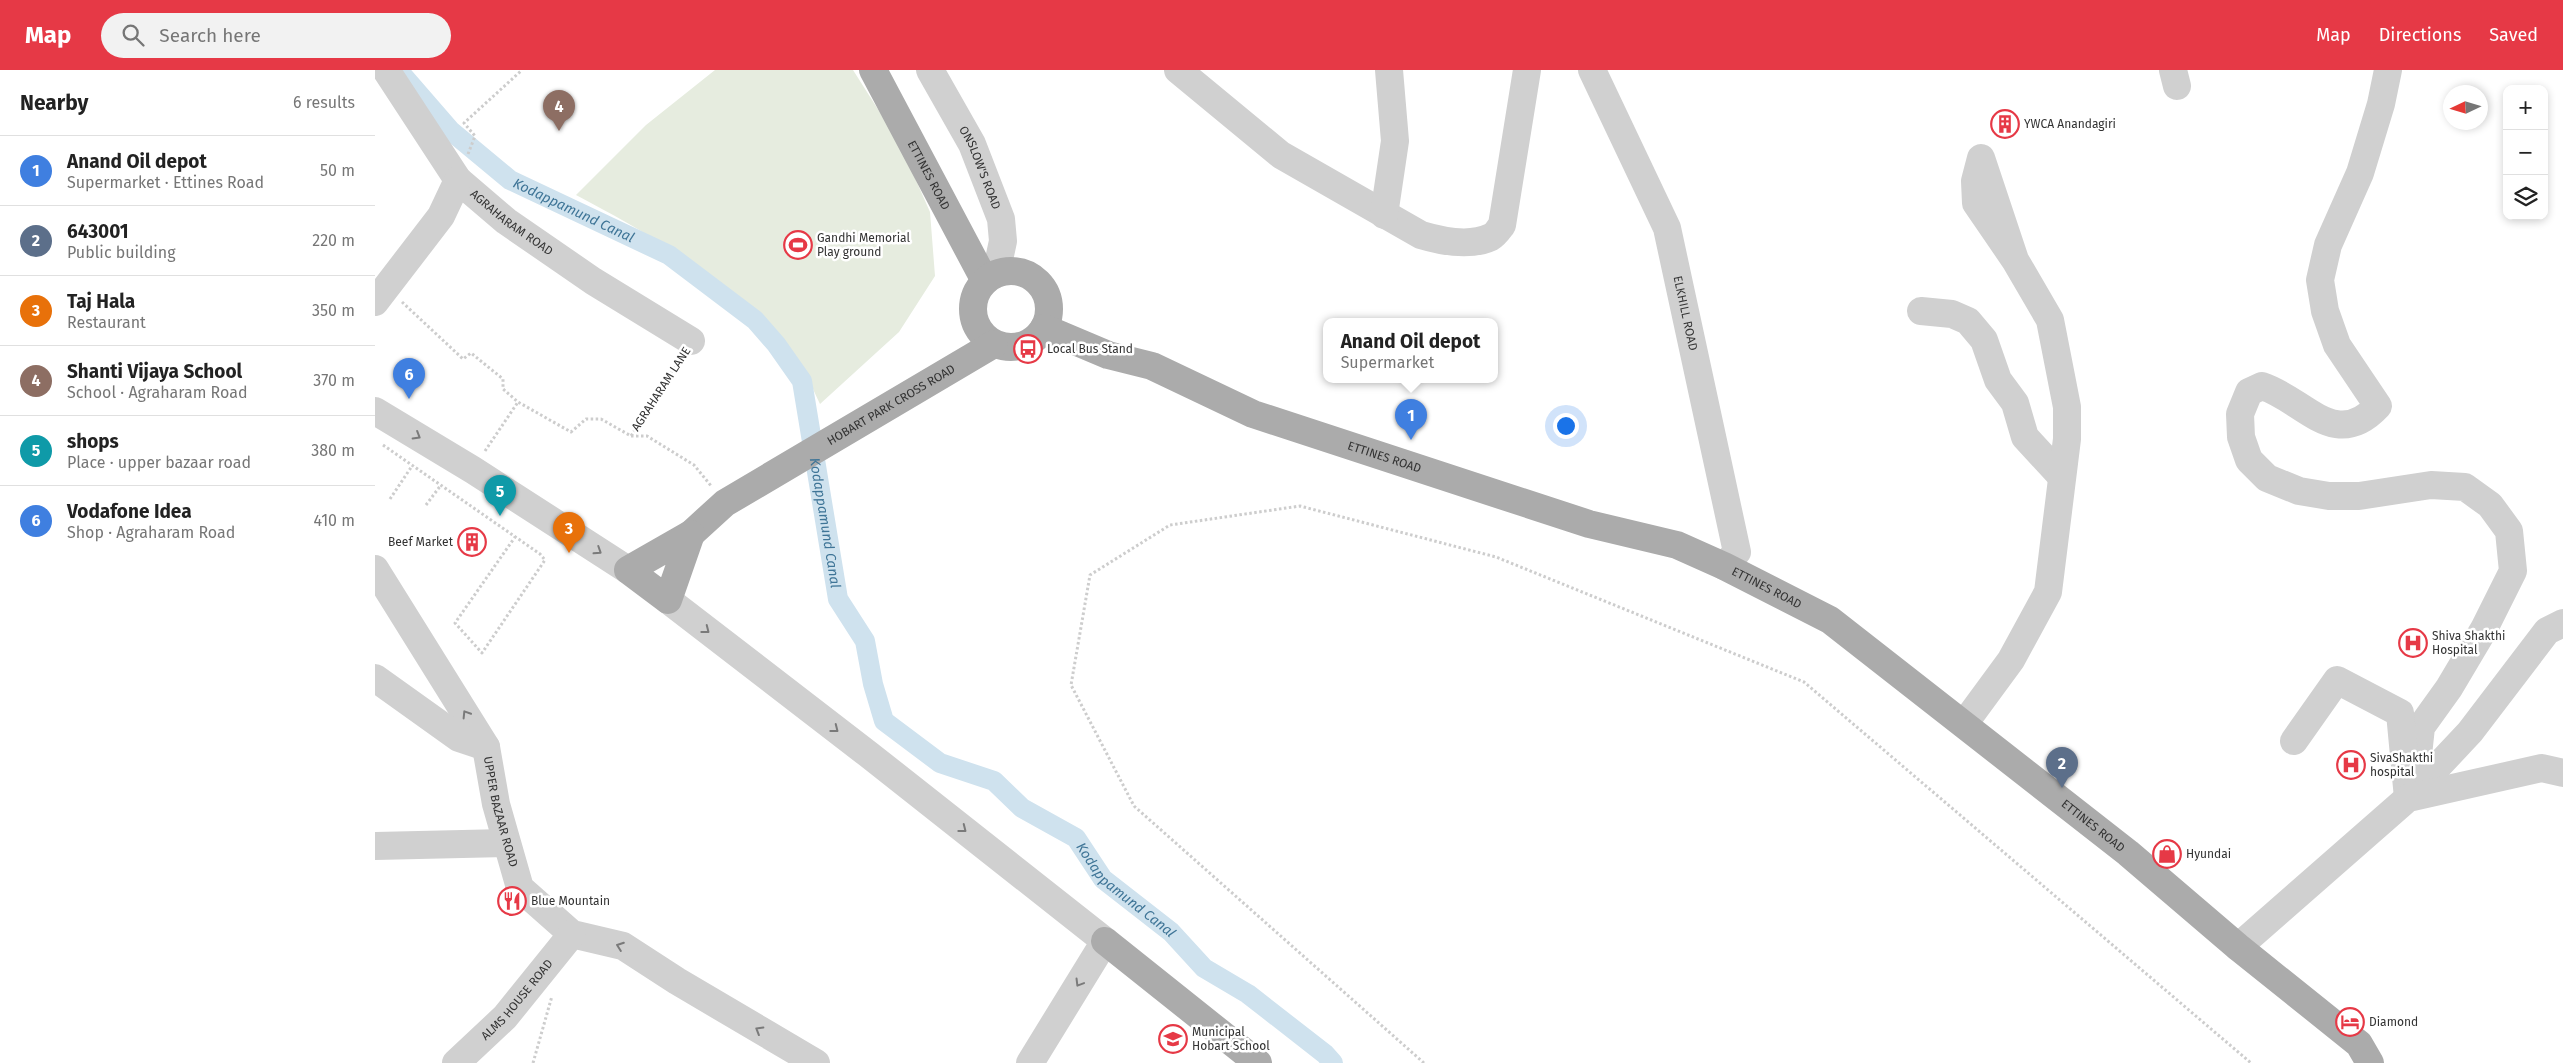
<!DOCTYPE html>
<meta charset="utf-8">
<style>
:root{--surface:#fff;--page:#f2f2f2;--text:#222;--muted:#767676;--line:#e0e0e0;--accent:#e63946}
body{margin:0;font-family:"Fira Sans",sans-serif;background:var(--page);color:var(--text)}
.controls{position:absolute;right:15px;top:15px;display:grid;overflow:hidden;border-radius:10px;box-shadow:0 2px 8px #0003}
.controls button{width:45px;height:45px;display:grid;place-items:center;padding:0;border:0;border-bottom:1px solid var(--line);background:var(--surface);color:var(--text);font:25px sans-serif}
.compass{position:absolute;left:2068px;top:15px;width:45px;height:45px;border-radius:50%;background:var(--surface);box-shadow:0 2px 8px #0003;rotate:266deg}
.you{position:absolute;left:1190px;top:355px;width:18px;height:18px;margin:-12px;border:4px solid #fff;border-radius:50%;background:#1a73e8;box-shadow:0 0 0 8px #1a73e833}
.badge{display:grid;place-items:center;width:32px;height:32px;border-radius:50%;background:var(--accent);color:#fff;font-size:16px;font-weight:700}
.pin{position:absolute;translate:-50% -41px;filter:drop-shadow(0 1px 2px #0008)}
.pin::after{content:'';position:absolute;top:26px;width:18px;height:15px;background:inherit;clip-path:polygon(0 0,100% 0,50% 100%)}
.popup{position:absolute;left:948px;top:248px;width:175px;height:65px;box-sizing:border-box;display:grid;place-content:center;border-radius:10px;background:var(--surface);filter:drop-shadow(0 1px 4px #0005);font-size:16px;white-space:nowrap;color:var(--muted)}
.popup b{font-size:19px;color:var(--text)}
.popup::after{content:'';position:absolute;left:50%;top:100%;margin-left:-10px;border:10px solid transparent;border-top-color:var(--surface)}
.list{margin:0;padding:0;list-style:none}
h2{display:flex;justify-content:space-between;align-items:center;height:65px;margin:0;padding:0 20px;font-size:21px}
h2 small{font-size:16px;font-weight:400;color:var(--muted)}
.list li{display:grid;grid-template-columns:32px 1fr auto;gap:15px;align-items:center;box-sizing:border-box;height:70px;padding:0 20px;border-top:1px solid var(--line)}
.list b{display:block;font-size:19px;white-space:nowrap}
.list p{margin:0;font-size:16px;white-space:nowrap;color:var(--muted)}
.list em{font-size:16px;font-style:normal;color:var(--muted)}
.icon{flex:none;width:28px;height:28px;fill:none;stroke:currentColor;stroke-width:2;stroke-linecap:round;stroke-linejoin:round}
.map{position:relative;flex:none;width:2188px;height:993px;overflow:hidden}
header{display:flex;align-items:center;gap:30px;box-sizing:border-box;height:70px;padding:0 25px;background:var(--accent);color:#fff}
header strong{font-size:24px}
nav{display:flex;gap:28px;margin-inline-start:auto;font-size:18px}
.search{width:350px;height:45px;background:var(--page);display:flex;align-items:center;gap:12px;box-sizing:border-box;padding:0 18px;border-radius:28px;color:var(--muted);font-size:19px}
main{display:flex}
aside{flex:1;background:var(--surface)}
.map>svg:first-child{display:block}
.pitch{fill:#e6ecdf}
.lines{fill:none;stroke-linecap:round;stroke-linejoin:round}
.canal{stroke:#cfe2ee;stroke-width:20}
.path{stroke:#cdcdcd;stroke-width:3;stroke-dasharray:2.5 2.5;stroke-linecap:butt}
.minor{stroke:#d0d0d0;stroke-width:28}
.major{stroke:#ababab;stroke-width:28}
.oneway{stroke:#7a7a7a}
.labels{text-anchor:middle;stroke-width:5;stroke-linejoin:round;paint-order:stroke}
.poi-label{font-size:12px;fill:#333;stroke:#fff;text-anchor:start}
.street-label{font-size:12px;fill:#333;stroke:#fff}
.water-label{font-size:14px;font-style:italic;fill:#3f7597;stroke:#fff}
</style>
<header>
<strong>Map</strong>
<div class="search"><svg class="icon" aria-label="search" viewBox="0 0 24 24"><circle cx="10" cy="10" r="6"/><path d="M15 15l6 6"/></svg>Search here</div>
<nav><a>Map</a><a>Directions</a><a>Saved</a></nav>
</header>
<main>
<aside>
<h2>Nearby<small>6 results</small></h2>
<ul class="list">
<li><span class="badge" style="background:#3f7fe0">1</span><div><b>Anand Oil depot</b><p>Supermarket · Ettines Road</p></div><em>50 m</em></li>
<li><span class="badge" style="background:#5c6f8a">2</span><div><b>643001</b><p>Public building</p></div><em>220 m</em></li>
<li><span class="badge" style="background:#e8710a">3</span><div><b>Taj Hala</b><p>Restaurant</p></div><em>350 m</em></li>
<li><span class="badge" style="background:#8d6e63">4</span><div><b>Shanti Vijaya School</b><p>School · Agraharam Road</p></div><em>370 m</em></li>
<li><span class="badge" style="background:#0f9aa8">5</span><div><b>shops</b><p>Place · upper bazaar road</p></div><em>380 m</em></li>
<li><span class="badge" style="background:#3f7fe0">6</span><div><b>Vodafone Idea</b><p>Shop · Agraharam Road</p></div><em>410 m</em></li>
</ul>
</aside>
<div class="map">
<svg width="2188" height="993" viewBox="0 0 2188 993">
<rect width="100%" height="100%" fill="#fff"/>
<!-- pitch -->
<path class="pitch" d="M340,0H478L525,74L555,142L560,206L524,262L445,334C438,320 432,303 422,290C371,220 277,165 201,125L271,55Z"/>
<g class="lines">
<!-- canal -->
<path class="canal" id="s1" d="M23,0L76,61L135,110L294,185L380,250L401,274L427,311L463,529L490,571L498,614L509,651L565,693L619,711L647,738L701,768L728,809L796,862L829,898L873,924L950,984L958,993"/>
<!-- path -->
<g class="path">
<path d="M93,84L100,66L89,53L147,0"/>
<path d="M27,232L88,289L96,283L128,309V319L143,332L196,362L211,349H226L256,366L304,291"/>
<path d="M256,366H272L319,395L337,417"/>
<path d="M8,375L165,484L170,490L107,583L80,553L140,467"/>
<path d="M110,381L143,332"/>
<path d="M15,429L37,396"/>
<path d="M51,435L66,415"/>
<path d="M158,993L177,926"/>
<path d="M1049,993L759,736L696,615L715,505L795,455L925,436L1121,487L1429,612L1876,993"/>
</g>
<!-- minor -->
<g class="minor">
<path id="s2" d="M11,0L83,110L131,151L218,211L316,271"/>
<path id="s3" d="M555,0L597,74L626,149L628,171L621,204"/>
<path d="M803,0L906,85L1046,165C1066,171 1095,177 1116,167C1120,165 1124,159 1127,155L1152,0"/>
<path id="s4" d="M1217,0L1292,158L1362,482L1349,496"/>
<path d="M1798,0L1802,16"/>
<path d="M2013,0L2006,34L1985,103L1953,175L1945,210L1950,241L1962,275L2003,336C1960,382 1930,330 1887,316L1874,322L1865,344L1866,367L1874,390L1892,408L1924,421L1954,426H1984L2056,415L2090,417L2115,435L2134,461L2138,501L2109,559L2074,618L2046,657L2039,722"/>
<path d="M1009,145L1020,71L1014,0"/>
<path d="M0,232L66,146L83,110"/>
<path d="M1546,241L1577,244L1593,251L1609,270L1623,310L1640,333L1650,367L1686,406"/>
<path d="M0,341L98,400L253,500"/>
<path id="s5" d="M0,499L111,677L121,734L145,818L197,864L248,876L302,911L441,993"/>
<path d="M293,530L493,684L730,871L655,993"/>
<path d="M0,608L84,668L111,677"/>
<path d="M1589,654L1636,590L1673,522L1692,369V337L1675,250L1640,190L1601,133L1600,111L1606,88L1640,190"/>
<path d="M1919,671L1962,610L2025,643L2033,728L2095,662L2172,561L2188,553"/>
<path d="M0,776L131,773"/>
<path d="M1863,877L2033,728L2167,698L2188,703"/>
<path id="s6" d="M81,993L130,947L197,864"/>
</g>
<!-- major -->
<g class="major">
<path id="s7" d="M498,0L610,211"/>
<circle cx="636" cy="239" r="38"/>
<path id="s8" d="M669,258L733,285L777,296L878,344L1214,454L1302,475L1349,496L1455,550L1753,783L1863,877L1984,974L1995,993"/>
<path id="s9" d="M316,464L350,433L619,274"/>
<path d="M316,464L293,530L253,500Z"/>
<path d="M730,871L883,993"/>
</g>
</g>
<!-- one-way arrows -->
<defs><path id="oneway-chevron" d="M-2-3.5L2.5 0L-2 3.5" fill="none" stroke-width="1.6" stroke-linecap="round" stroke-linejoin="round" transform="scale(1.25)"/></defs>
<g class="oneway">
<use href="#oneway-chevron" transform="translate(42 366) rotate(31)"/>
<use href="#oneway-chevron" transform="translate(223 481) rotate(33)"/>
<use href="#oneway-chevron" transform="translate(331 560) rotate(38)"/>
<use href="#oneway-chevron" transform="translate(91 644) rotate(-122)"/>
<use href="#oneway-chevron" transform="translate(460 659) rotate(38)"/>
<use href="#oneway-chevron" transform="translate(588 759) rotate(38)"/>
<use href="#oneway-chevron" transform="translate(245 876) rotate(-160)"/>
<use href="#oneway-chevron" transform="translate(704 913) rotate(121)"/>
<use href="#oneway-chevron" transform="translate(384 960) rotate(-149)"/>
</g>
<!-- icons -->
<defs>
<symbol id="building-ring" viewBox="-11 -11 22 22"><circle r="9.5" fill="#fff" stroke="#e63946" stroke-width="1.5"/><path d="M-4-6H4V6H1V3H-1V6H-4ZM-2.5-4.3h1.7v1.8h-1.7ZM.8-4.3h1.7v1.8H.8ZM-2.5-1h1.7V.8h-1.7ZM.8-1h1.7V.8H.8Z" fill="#e63946"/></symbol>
<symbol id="stadium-ring" viewBox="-11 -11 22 22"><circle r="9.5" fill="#fff" stroke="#e63946" stroke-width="1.5"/><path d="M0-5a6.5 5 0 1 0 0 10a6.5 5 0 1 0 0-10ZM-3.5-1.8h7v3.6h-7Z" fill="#e63946"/></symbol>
<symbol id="bus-ring" viewBox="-11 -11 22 22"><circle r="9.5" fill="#fff" stroke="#e63946" stroke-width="1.5"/><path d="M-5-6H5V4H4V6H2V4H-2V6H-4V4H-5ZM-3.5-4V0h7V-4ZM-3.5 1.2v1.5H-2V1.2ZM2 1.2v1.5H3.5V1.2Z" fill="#e63946"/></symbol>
<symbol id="hospital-ring" viewBox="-11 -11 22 22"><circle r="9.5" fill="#fff" stroke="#e63946" stroke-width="1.5"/><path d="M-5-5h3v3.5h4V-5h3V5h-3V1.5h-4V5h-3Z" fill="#e63946"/></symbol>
<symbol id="shop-ring" viewBox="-11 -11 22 22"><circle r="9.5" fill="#fff" stroke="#e63946" stroke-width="1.5"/><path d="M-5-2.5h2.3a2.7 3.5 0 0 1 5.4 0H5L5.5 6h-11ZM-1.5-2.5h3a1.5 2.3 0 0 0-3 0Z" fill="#e63946"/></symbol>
<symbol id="restaurant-ring" viewBox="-11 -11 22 22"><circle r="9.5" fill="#fff" stroke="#e63946" stroke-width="1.5"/><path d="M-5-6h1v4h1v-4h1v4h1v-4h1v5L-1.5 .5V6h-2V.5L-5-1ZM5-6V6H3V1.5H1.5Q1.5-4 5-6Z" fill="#e63946"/></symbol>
<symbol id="hotel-ring" viewBox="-11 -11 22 22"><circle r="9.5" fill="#fff" stroke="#e63946" stroke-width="1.5"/><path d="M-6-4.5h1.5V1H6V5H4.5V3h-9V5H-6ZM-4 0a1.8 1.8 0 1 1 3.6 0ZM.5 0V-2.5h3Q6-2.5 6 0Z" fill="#e63946"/></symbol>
<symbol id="school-ring" viewBox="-11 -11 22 22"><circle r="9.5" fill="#fff" stroke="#e63946" stroke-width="1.5"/><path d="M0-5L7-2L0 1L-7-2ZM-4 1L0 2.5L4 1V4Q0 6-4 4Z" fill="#e63946"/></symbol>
</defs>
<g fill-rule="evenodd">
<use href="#building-ring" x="1614" y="38" width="32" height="32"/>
<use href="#stadium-ring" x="407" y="159" width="32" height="32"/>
<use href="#bus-ring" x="637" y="263" width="32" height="32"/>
<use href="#building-ring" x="81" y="456" width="32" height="32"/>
<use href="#hospital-ring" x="2022" y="557" width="32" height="32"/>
<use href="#hospital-ring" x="1960" y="679" width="32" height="32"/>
<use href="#shop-ring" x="1776" y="768" width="32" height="32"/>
<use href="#restaurant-ring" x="121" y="815" width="32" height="32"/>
<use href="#hotel-ring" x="1959" y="936" width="32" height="32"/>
<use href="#school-ring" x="782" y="953" width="32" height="32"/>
</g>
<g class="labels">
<!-- poi labels -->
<g class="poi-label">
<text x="1649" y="58">YWCA Anandagiri</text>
<text x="442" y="172">Gandhi Memorial<tspan x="442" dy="14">Play ground</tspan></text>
<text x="672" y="283">Local Bus Stand</text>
<text x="78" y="476" text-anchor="end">Beef Market</text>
<text x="2057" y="570">Shiva Shakthi<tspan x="2057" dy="14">Hospital</tspan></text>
<text x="1995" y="692">SivaShakthi<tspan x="1995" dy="14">hospital</tspan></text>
<text x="1811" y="788">Hyundai</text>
<text x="156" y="835">Blue Mountain</text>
<text x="1994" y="956">Diamond</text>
<text x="817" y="966">Municipal<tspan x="817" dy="14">Hobart School</tspan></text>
</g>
<!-- street labels -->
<g class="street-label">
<text dy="4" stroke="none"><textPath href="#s3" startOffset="110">ONSLOW'S ROAD</textPath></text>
<text dy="4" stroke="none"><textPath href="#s7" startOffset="119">ETTINES ROAD</textPath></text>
<text dy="4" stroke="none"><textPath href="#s2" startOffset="200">AGRAHARAM ROAD</textPath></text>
<text dy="4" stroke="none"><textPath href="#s4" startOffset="262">ELKHILL ROAD</textPath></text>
<text transform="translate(286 319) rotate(-57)" y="4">AGRAHARAM LANE</text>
<text dy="4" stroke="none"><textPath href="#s9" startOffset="239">HOBART PARK CROSS ROAD</textPath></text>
<text dy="4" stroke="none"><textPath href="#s8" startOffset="365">ETTINES ROAD</textPath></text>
<text dy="4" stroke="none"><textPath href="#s8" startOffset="770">ETTINES ROAD</textPath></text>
<text dy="4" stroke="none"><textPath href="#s5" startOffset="276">UPPER BAZAAR ROAD</textPath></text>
<text dy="4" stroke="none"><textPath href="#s8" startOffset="1175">ETTINES ROAD</textPath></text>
<text dy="4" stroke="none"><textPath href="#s6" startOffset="88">ALMS HOUSE ROAD</textPath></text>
</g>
<!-- water labels -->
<g class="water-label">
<text dy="5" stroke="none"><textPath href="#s1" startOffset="228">Kodappamund Canal</textPath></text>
<text dy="5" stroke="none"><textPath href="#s1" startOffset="662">Kodappamund Canal</textPath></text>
<text dy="5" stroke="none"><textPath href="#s1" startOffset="1172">Kodappamund Canal</textPath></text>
</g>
</g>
</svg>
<div class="controls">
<button>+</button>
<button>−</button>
<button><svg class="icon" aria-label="layers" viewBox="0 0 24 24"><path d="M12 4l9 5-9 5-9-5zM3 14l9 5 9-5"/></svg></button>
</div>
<svg class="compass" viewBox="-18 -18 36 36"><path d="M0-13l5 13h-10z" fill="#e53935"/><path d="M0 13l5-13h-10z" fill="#767676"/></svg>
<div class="you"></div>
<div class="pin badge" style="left:1036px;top:370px;background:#3f7fe0">1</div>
<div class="popup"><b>Anand Oil depot</b>Supermarket</div>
<div class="pin badge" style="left:1687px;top:718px;background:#5c6f8a">2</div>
<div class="pin badge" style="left:194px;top:483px;background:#e8710a">3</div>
<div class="pin badge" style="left:184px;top:61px;background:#8d6e63">4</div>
<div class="pin badge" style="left:125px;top:446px;background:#0f9aa8">5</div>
<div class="pin badge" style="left:34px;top:329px;background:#3f7fe0">6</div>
</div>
</main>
